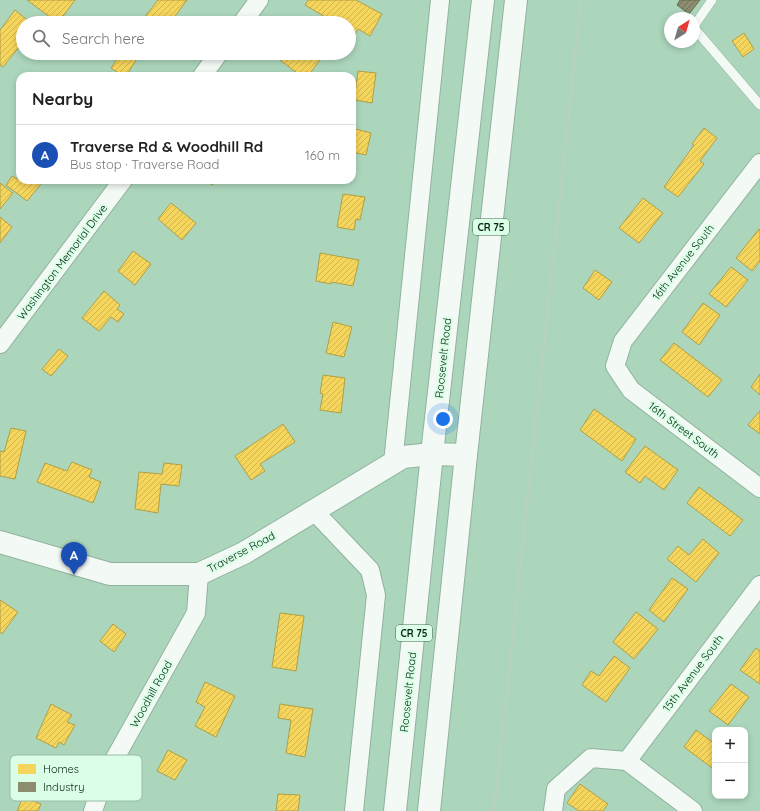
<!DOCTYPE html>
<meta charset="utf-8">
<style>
:root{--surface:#fff;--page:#f2f2f2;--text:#222;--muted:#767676;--line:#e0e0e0;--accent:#2563eb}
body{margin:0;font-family:Quicksand,sans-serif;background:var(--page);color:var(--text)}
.controls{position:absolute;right:12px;bottom:12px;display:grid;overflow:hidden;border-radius:8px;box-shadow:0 2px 6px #0003}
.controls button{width:36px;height:36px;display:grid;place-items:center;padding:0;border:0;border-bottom:1px solid var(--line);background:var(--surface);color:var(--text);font:20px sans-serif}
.compass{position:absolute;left:664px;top:12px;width:36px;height:36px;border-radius:50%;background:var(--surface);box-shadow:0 2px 6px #0003;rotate:37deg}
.you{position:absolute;left:443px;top:419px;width:14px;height:14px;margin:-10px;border:3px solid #fff;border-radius:50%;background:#1a73e8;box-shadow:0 0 0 6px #1a73e833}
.badge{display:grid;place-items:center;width:26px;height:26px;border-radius:50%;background:var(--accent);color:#fff;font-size:13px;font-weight:700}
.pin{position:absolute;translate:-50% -33px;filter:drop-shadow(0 1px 2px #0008)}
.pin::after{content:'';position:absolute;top:21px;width:14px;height:12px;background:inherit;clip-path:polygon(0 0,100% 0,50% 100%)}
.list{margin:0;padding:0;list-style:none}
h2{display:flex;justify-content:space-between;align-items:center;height:52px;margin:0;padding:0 16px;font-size:17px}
h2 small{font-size:13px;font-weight:400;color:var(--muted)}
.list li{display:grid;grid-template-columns:26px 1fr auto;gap:12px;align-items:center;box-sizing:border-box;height:60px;padding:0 16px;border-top:1px solid var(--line)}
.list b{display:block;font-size:15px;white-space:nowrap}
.list p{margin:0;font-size:13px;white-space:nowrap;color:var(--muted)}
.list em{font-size:13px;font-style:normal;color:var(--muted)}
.icon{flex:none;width:22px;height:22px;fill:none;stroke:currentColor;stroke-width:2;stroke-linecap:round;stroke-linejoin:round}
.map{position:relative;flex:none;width:760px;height:811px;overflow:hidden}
.search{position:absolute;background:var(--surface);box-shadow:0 2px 6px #0003;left:16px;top:16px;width:340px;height:44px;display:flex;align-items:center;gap:10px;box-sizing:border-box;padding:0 14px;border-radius:22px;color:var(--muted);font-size:15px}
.panel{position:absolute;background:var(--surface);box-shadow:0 2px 6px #0003;left:16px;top:72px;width:340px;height:112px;border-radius:12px}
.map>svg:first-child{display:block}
.homes{fill:url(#homes-hatch);stroke:#ada046}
.industry{fill:url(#industry-hatch);stroke:#636d53}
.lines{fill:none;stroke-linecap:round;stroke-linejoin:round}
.lane-casing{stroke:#90b29d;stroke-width:10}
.street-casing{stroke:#90b29d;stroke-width:20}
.secondary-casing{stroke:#90b29d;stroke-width:24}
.primary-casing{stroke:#90b29d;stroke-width:24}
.path{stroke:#c0cec6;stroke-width:2.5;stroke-dasharray:3 2;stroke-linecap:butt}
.lane{stroke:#f3f9f5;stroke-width:9}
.street{stroke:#f3f9f5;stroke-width:18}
.secondary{stroke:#f3f9f5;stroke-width:22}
.primary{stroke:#f3f9f5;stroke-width:22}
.labels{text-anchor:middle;stroke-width:4;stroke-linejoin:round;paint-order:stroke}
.shield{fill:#dafee6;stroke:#446552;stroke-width:1}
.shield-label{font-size:10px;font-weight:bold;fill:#042413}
.street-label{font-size:11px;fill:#042413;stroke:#dafee6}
.key{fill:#dafee6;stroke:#9abda7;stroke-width:1}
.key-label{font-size:11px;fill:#042413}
</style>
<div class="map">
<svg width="760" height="811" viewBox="0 0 760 811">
<defs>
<pattern id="homes-hatch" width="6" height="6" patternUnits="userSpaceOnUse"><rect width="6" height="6" fill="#f6d55c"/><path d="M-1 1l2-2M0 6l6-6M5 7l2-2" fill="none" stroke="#d1b74f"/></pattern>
<pattern id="industry-hatch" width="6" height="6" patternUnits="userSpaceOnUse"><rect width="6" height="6" fill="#8c8c6e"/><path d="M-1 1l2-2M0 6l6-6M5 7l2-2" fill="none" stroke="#707259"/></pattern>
</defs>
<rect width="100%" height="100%" fill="#acd6bc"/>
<!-- homes -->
<g class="homes">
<path d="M27,0H75L58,23Z"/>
<path d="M158,0H187L170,23H140Z"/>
<path d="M308,0H356L382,14L370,36L358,29L350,43L349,23H324L327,18L305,5Z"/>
<path d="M15,10L31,23H23V42L3,67L0,65V30Z"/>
<path d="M744,33L754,49L743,57L732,41Z"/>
<path d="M121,53L140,54L126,76H123L111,68Z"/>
<path d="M285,53H325L308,76H301L280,60Z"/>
<path d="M358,71L376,73L372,103L354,100Z"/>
<path d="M352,128L371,133L366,155L352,152Z"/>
<path d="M704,128L717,138L700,161L704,164L678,197L664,187L694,145L692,144Z"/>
<path d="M20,175V180H44L27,201L6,185L12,176L17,179Z"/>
<path d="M205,180H216L212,185Z"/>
<path d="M0,183L13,193L0,209Z"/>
<path d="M343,194L365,197L360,220L356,219L354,230L337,227Z"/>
<path d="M643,198L663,213L639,243L619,228Z"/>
<path d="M171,203L196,223L182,240L158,219Z"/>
<path d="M0,217L12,227L0,243Z"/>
<path d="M759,229L760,230V261L752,271L736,258Z"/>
<path d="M133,251L151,264L135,285L118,271Z"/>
<path d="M320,253L359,260L353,286L332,282L331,284L316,281Z"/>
<path d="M731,267L748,280L726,307L709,294Z"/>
<path d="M595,270L612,282L599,300L583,288Z"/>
<path d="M104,291L120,305L117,309L124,314L118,322L111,317L99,331L82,318Z"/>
<path d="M703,303L720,315L699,345L682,332Z"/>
<path d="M333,322L352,327L344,357L326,353Z"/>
<path d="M674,343L722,380L708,397L660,360Z"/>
<path d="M59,349L68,356L51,376L42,369Z"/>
<path d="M760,374V395L751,387Z"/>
<path d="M323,375L345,378L341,413L320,410L323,394L320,393Z"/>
<path d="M594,409L636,439L622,461L580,430Z"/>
<path d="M760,411V434L748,425Z"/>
<path d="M283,424L295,442L260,464L265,471L251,480L235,456Z"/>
<path d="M11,428L26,431L15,479L0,476V451L4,452Z"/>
<path d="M645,446L678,470L664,490L645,476L640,483L625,472Z"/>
<path d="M72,462L92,470L89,477L101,482L93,503L37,482L45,463L67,471Z"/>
<path d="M164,463L182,465L179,486L161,484L158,513L135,509L139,472L162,474Z"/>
<path d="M699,487L743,520L730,536L687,503Z"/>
<path d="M703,539L719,553L696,582L667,559L678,546L689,555Z"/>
<path d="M672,578L688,589L664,622L649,610Z"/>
<path d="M0,600L18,612L2,634L0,632Z"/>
<path d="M636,612L658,629L634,659L613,642Z"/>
<path d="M280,613L304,616L296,671L272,667Z"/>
<path d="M113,624L126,634L114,652L100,641Z"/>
<path d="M756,648L760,651V684L740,670Z"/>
<path d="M614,656L630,668L606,702L582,685L591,671L599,676Z"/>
<path d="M205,682L235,696L216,737L195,726L205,707L196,702Z"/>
<path d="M731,684L749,697L728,725L709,711Z"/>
<path d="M51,704L72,715L67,722L75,725L64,745L59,742L56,748L36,738Z"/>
<path d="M280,704L313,709L305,757L286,753L291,720L278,718Z"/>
<path d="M696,730L715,744V770L684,747Z"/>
<path d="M168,750L187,760L175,780L157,771Z"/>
<path d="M580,784L608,804L603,811H579L567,803Z"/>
<path d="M278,794L300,795L298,811H276Z"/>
<path d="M23,797L41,804L38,811H17Z"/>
</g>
<!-- industry -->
<path class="industry" d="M680,0H700L689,14L677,5Z"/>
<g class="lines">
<defs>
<g id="lane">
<path d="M694,26L712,0"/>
<path d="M694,28L760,105"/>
</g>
<g id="street">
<path d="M242,23L259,0"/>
<path d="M202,76L219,53"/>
<path d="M760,163L623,341L615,366L631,390L760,488"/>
<path d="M0,344L123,180"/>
<path d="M393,463L440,0"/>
<path d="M314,511L370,570L376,595L354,811"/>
<path d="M627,761L760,585"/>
<path d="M627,761L693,811"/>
<path d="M93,811L105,776L196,613L199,574"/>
<path d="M553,811L556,789L591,758L627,761"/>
</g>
<path id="secondary" d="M0,542L110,574H199L244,553L403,457L432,454L466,455"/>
<g id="primary">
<path d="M395,811L432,454L483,0"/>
<path d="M429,811L466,455L516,0"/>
</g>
</defs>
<!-- lane casing -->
<use href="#lane" class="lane-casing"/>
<!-- street casing -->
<use href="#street" class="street-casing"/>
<!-- secondary casing -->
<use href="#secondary" class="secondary-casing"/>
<!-- primary casing -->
<use href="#primary" class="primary-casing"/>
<!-- path -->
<path class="path" d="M494,811L581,0"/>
<!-- lane -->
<use href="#lane" class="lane"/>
<!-- street -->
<use href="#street" class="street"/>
<!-- secondary -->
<use href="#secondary" class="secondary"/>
<!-- primary -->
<use href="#primary" class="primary"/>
</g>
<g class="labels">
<!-- shield labels -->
<g class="shield">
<rect x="473" y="219" width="36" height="16" rx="3"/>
<rect x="396" y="625" width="36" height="16" rx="3"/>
</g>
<g class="shield-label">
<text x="491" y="231">CR 75</text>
<text x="414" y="637">CR 75</text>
</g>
<!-- street labels -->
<g class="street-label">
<text transform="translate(62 262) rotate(-53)" y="4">Washington Memorial Drive</text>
<text transform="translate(683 262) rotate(-52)" y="4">16th Avenue South</text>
<text transform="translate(443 358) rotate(-84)" y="4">Roosevelt Road</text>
<text transform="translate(684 430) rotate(37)" y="4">16th Street South</text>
<text transform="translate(241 552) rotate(-28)" y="4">Traverse Road</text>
<text transform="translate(693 673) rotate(-53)" y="4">15th Avenue South</text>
<text transform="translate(408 692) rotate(-84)" y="4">Roosevelt Road</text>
<text transform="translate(151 694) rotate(-61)" y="4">Woodhill Road</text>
</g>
</g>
<!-- legend -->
<rect x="10" y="755" width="132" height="46" rx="6" class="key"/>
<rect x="18" y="764" width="18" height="10" fill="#f6d55c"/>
<rect x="18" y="782" width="18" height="10" fill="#8c8c6e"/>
<g class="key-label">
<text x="43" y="773">Homes</text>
<text x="43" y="791">Industry</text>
</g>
</svg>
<div class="controls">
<button>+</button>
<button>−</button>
</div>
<svg class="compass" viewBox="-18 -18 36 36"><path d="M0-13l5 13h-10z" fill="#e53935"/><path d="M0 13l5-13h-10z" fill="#767676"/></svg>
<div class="you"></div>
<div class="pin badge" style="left:74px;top:575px;background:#1a4fb4">A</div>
<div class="search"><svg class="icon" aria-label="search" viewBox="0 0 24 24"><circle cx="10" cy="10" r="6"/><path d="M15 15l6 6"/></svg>Search here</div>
<section class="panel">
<h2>Nearby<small></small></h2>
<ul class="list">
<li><span class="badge" style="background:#1a4fb4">A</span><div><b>Traverse Rd &amp; Woodhill Rd</b><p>Bus stop · Traverse Road</p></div><em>160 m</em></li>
</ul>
</section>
</div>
